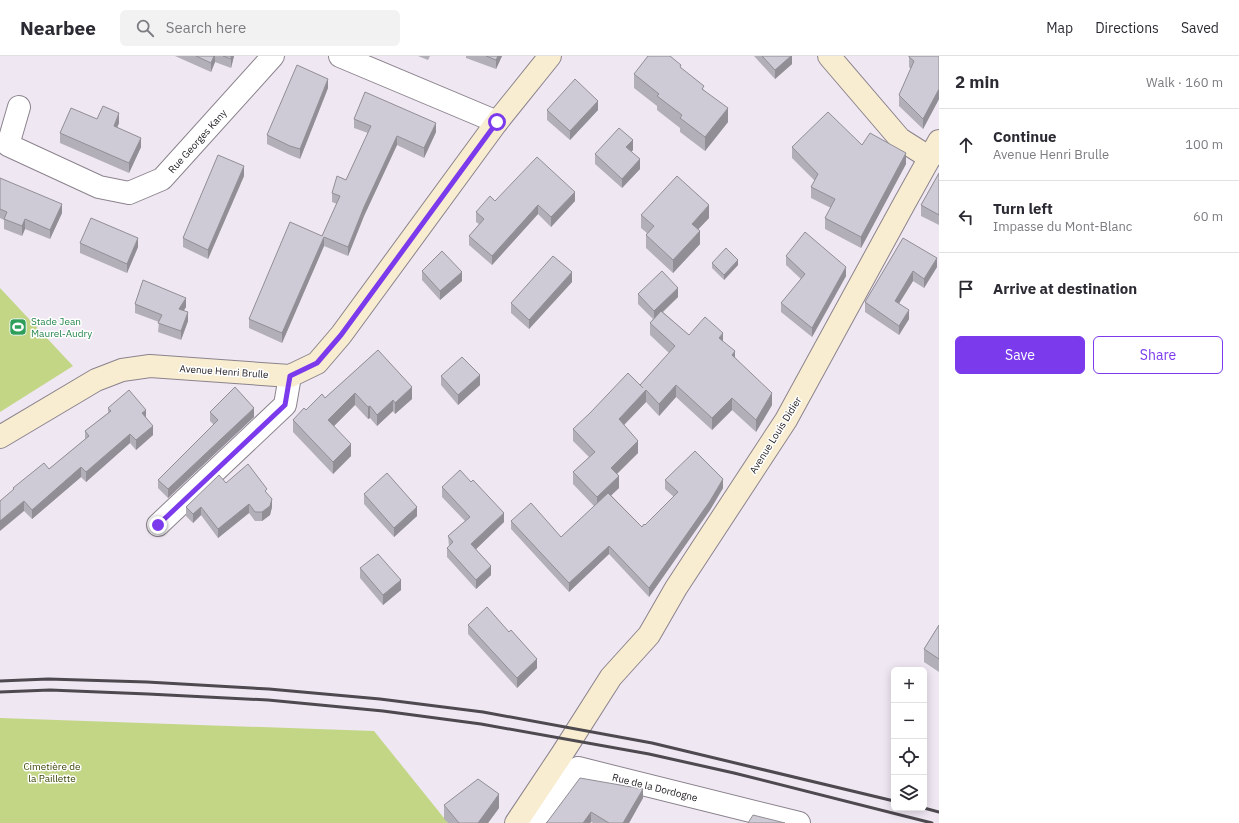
<!DOCTYPE html>
<meta charset="utf-8">
<style>
:root{--surface:#fff;--page:#f2f2f3;--text:#2b2b33;--muted:#7c7c81;--line:#e1e1e2;--accent:#7c3aed}
body{margin:0;font-family:"IBM Plex Sans",sans-serif;background:var(--page);color:var(--text)}
.controls{position:absolute;right:12px;bottom:12px;display:grid;overflow:hidden;border-radius:6px;box-shadow:0 2px 10px #0003}
.controls button{width:36px;height:36px;display:grid;place-items:center;padding:0;border:0;border-bottom:1px solid var(--line);background:var(--surface);color:var(--text);font:20px sans-serif}
.stop{position:absolute;width:12px;height:12px;margin:-9px;border:3px solid #7c3aed;border-radius:50%;background:#fff}
.stop.end{background:#7c3aed;border-color:#fff;box-shadow:0 1px 4px #0008}
.list{margin:0;padding:0;list-style:none}
h2{display:flex;justify-content:space-between;align-items:center;height:52px;margin:0;padding:0 16px;font-size:17px}
h2 small{font-size:13px;font-weight:400;color:var(--muted)}
.list li{display:grid;grid-template-columns:26px 1fr auto;gap:12px;align-items:center;box-sizing:border-box;height:72px;padding:0 16px;border-top:1px solid var(--line)}
.list b{display:block;font-size:15px;white-space:nowrap}
.list p{margin:0;font-size:13px;white-space:nowrap;color:var(--muted)}
.list em{font-size:13px;font-style:normal;color:var(--muted)}
.actions{display:flex;gap:8px;padding:12px 16px}
.actions a{flex:1;padding:9px 0;border:1px solid var(--accent);border-radius:6px;text-align:center;font-size:14px;color:var(--accent)}
.actions .main{background:var(--accent);color:#fff}
.icon{flex:none;width:22px;height:22px;fill:none;stroke:currentColor;stroke-width:2;stroke-linecap:round;stroke-linejoin:round}
.map{position:relative;flex:none;width:939px;height:767px;overflow:hidden}
header{display:flex;align-items:center;gap:24px;box-sizing:border-box;height:56px;padding:0 20px;background:var(--surface);border-bottom:1px solid var(--line)}
header strong{font-size:19px}
nav{display:flex;gap:22px;margin-inline-start:auto;font-size:14px}
.search{width:280px;height:36px;background:var(--page);display:flex;align-items:center;gap:10px;box-sizing:border-box;padding:0 14px;border-radius:6px;color:var(--muted);font-size:15px}
main{display:flex}
aside{flex:1;background:var(--surface)}
.map>svg:first-child{display:block}
.green{fill:#c2d685}
.lines{fill:none;stroke-linecap:round;stroke-linejoin:round}
.street-casing{stroke:#8b838d;stroke-width:24}
.secondary-casing{stroke:#8b838d;stroke-width:24}
.street{stroke:#fff;stroke-width:22}
.secondary{stroke:#f8edd0;stroke-width:22}
.rail{stroke:#4d494f;stroke-width:3}
.wall{fill:#b2afb8}
.shaded-wall{fill:#918e96}
.building{fill:#cfcbd6;stroke:#918e96}
.route{stroke:#7c3aed;stroke-width:5}
.labels{text-anchor:middle;stroke-width:3;stroke-linejoin:round;paint-order:stroke}
.street-label{font-size:10px;fill:#201d21;stroke:#fff}
.leisure-label{font-size:10px;fill:#27864d;stroke:#fff;text-anchor:start}
.park-label{font-size:10px;fill:#394405;stroke:#fff}
</style>
<header>
<strong>Nearbee</strong>
<div class="search"><svg class="icon" aria-label="search" viewBox="0 0 24 24"><circle cx="10" cy="10" r="6"/><path d="M15 15l6 6"/></svg>Search here</div>
<nav><a>Map</a><a>Directions</a><a>Saved</a></nav>
</header>
<main>
<div class="map">
<svg width="939" height="767" viewBox="0 0 939 767">
<rect width="100%" height="100%" fill="#efe7f2"/>
<!-- green -->
<g class="green">
<path d="M0,232L73,310L0,356Z"/>
<path d="M0,662L374,675L448,767H0Z"/>
</g>
<g class="lines">
<defs>
<g id="street">
<path d="M340,0L497,66"/>
<path d="M19,51L8,89L99,131L129,137L162,123L273,0"/>
<path d="M158,469L285,349L290,320"/>
<path d="M538,767L578,712L799,767"/>
</g>
<g id="secondary">
<path d="M829,0L900,83L930,102"/>
<path d="M0,381L96,324L122,314L150,310L290,320L317,307L341,279L497,66L550,0"/>
<path d="M516,767L562,698L611,621L649,579L676,532L786,364L904,148L939,85"/>
</g>
</defs>
<!-- street casing -->
<use href="#street" class="street-casing"/>
<!-- secondary casing -->
<use href="#secondary" class="secondary-casing"/>
<!-- street -->
<use href="#street" class="street"/>
<!-- secondary -->
<use href="#secondary" class="secondary"/>
<!-- rail -->
<g class="rail">
<path d="M0,625L48,623L147,626L269,633L380,643L483,656L652,687L894,745"/>
<path d="M0,636L50,634L148,638L268,644L383,655L481,668L649,698L734,717L932,767"/>
<path d="M924,752L939,756"/>
</g>
</g>
<!-- wall -->
<g class="wall">
<path d="M175,0H234L231,12L215,6L211,16Z"/>
<path d="M418,0H430L428,4Z"/>
<path d="M466,0H502L496,13L466,2Z"/>
<path d="M754,0H792V8L775,23Z"/>
<path d="M939,0V43L923,73L899,50V39L911,13L909,11V1Z"/>
<path d="M681,12L704,34L728,66L705,95L680,76V72L657,54V50L634,32V18Z"/>
<path d="M328,32L300,103L290,99L267,88V79Z"/>
<path d="M547,54H598L570,84L547,64Z"/>
<path d="M97,63L119,67L117,71L141,91L129,117L60,87V77Z"/>
<path d="M354,63L436,76L424,102L397,89L364,160L348,200L324,190L282,287L249,272V263L322,180L337,148L332,146V137L346,124L368,77L354,72Z"/>
<path d="M862,89L906,108L861,192L825,173V162L831,152L811,142V131L815,125L792,102V91Z"/>
<path d="M633,94L631,96L640,113L622,132L595,108V98Z"/>
<path d="M939,117V169L921,160V149Z"/>
<path d="M244,120L208,203L183,191V182Z"/>
<path d="M0,122L62,157L50,183L25,173L22,180L4,173V164L0,162Z"/>
<path d="M495,145H575L551,171L538,158L492,209L469,189V180L479,168L476,166V156Z"/>
<path d="M641,159L709,162L698,173L700,188L673,217L646,192V179L647,177L641,172Z"/>
<path d="M903,182L937,211L924,232L913,225L899,247L909,263L899,279L865,256V246Z"/>
<path d="M80,187L138,191L127,217L80,197Z"/>
<path d="M786,200L846,220L812,281L781,256V247L801,223L786,209Z"/>
<path d="M712,207L738,209L724,224L712,212Z"/>
<path d="M422,215L462,225L440,244L422,224Z"/>
<path d="M572,226L529,273L511,257V247Z"/>
<path d="M638,238L678,241L663,256L689,279L723,285L735,301L772,349L756,376L732,354L712,374L676,341L659,360L646,346L624,369L638,397L616,418L619,432L611,439L642,471L645,469L674,441L665,433V424L723,432L710,454L649,541L609,498L569,536L511,473V465L561,481L594,450L573,428V416L589,401L573,385V373L640,329L669,297L650,279V267L653,263L638,248Z"/>
<path d="M135,248L186,251L184,254L188,265L181,284L158,276L159,266L135,257Z"/>
<path d="M378,294L412,343L395,358L393,355L377,370L370,362L368,363L355,349L334,370L351,400L333,418L293,376V364L325,342Z"/>
<path d="M441,320L480,329L458,349L441,329Z"/>
<path d="M108,352L146,361L153,379L136,394L130,387L86,426L81,421L32,463L24,455L13,434V432L49,413L85,383V375L108,357Z"/>
<path d="M210,356L254,361L168,442L158,432V424L214,369L210,365Z"/>
<path d="M226,427L267,437L272,451L270,459L262,465H255L249,457L218,482L201,459L193,467L186,460V451Z"/>
<path d="M442,431L504,466L476,493L491,519L476,533L447,501V492L449,490L448,480L465,465L442,441Z"/>
<path d="M364,438L417,460L394,481L364,448Z"/>
<path d="M360,512L401,534L383,549L360,522Z"/>
<path d="M468,569L537,612L517,632L468,578Z"/>
<path d="M939,569V616L924,606V593Z"/>
<path d="M643,742L629,767H593L591,766L590,767H546Z"/>
<path d="M444,749L499,752L488,767H448L444,763Z"/>
</g>
<!-- shaded-wall -->
<g class="shaded-wall">
<path d="M214,0H215V6L211,16V7Z"/>
<path d="M231,0H234L231,12Z"/>
<path d="M498,0H502L496,13V4Z"/>
<path d="M791,0H792V8L775,23V14Z"/>
<path d="M328,23V32L300,103V93Z"/>
<path d="M939,33V43L923,73V63Z"/>
<path d="M598,45V54L570,84V75Z"/>
<path d="M728,52V66L705,95V81Z"/>
<path d="M119,57V67L114,79V70Z"/>
<path d="M436,67V76L424,102V92Z"/>
<path d="M397,80V89L364,160L348,200V191L364,151Z"/>
<path d="M141,82V91L129,117V107Z"/>
<path d="M633,84V94L626,101V91Z"/>
<path d="M906,97V108L861,192V181Z"/>
<path d="M640,103V113L622,132V123Z"/>
<path d="M244,110V120L208,203V194Z"/>
<path d="M575,136V145L551,171V161Z"/>
<path d="M62,148V157L50,183V174Z"/>
<path d="M538,149V158L492,209V200Z"/>
<path d="M709,149V162L692,180V168Z"/>
<path d="M25,163V173L22,180V170Z"/>
<path d="M700,175V188L673,217V204Z"/>
<path d="M324,181V190L282,287V277Z"/>
<path d="M138,182V191L127,217V208Z"/>
<path d="M937,202V211L924,232V223Z"/>
<path d="M738,204V209L724,224V219Z"/>
<path d="M846,211V220L812,281V272Z"/>
<path d="M913,215V225L895,254V245Z"/>
<path d="M462,216V225L440,244V235Z"/>
<path d="M572,216V226L529,273V264Z"/>
<path d="M678,232V241L654,264V255Z"/>
<path d="M186,242V251L179,262V253Z"/>
<path d="M909,254V263L899,279V270Z"/>
<path d="M188,256V265L181,284V275Z"/>
<path d="M723,277V289L719,282Z"/>
<path d="M735,295V307L732,299Z"/>
<path d="M480,319V329L458,349V339Z"/>
<path d="M676,329V341L659,360V348Z"/>
<path d="M412,331V343L395,358V347Z"/>
<path d="M646,334V346L619,374V363Z"/>
<path d="M355,337V349L328,376V364Z"/>
<path d="M772,337V349L756,376V364Z"/>
<path d="M732,342V354L712,374V362Z"/>
<path d="M393,344V355L377,370V359Z"/>
<path d="M370,350V362L368,363V351Z"/>
<path d="M254,352V361L168,442V433Z"/>
<path d="M146,354V364L142,357Z"/>
<path d="M153,370V379L136,394V384Z"/>
<path d="M130,378V387L86,426V416Z"/>
<path d="M638,385V397L611,424V412Z"/>
<path d="M351,388V400L333,418V406Z"/>
<path d="M81,411V421L32,463V454Z"/>
<path d="M619,420V432L597,453V441Z"/>
<path d="M723,423V432L710,454L649,541V532Z"/>
<path d="M272,443V451L270,459L262,465V456Z"/>
<path d="M24,445V455L0,475V465Z"/>
<path d="M249,448V457L218,482V473Z"/>
<path d="M201,451V459L193,467V458Z"/>
<path d="M417,451V460L394,481V472Z"/>
<path d="M504,457V466L471,498V488Z"/>
<path d="M609,490V498L569,536V527Z"/>
<path d="M491,510V519L476,533V524Z"/>
<path d="M401,524V534L383,549V539Z"/>
<path d="M537,603V612L517,632V622Z"/>
<path d="M643,733V742L629,767H623Z"/>
<path d="M499,738V752L488,767H478Z"/>
<path d="M591,756V766L590,767H583Z"/>
</g>
<!-- building -->
<g class="building">
<path d="M196,0H214L211,7Z"/>
<path d="M223,0H231V3Z"/>
<path d="M486,0H498L496,4Z"/>
<path d="M648,0H670L681,9L680,11L704,30L702,33L728,52L705,81L680,62L682,59L657,40L659,38L634,18Z"/>
<path d="M762,0H791L775,14Z"/>
<path d="M909,0H939V33L923,63L899,39L914,5L909,1Z"/>
<path d="M297,9L328,23L300,93L290,90L267,79Z"/>
<path d="M575,23L598,45L570,75L547,54Z"/>
<path d="M365,36L436,67L424,92L397,80L364,151L348,191L324,181L282,277L249,263L290,166L322,180L340,140L332,137L337,120L346,124L371,70L354,63Z"/>
<path d="M103,50L119,57L114,70L141,82L129,107L60,77L71,52L97,63Z"/>
<path d="M828,56L862,89L870,77L906,97L861,181L825,162L835,143L811,131L818,118L792,91Z"/>
<path d="M619,72L633,84L626,91L640,103L622,123L595,98Z"/>
<path d="M218,99L244,110L208,194L183,182Z"/>
<path d="M537,101L575,136L551,161L538,149L492,200L469,180L484,163L476,156L490,140L495,145Z"/>
<path d="M939,117V159L921,149Z"/>
<path d="M677,120L709,149L692,168L700,175L673,204L646,179L654,170L641,159Z"/>
<path d="M0,122L62,148L50,174L25,163L22,170L4,163L7,156L0,153Z"/>
<path d="M91,162L138,182L127,208L80,187Z"/>
<path d="M805,176L846,211L812,272L781,247L805,218L786,200Z"/>
<path d="M903,182L937,202L924,223L913,215L895,245L909,254L899,270L865,246Z"/>
<path d="M726,192L738,204L724,219L712,207Z"/>
<path d="M442,195L462,216L440,235L422,215Z"/>
<path d="M553,200L572,216L529,264L511,247Z"/>
<path d="M662,215L678,232L654,255L638,238Z"/>
<path d="M143,224L186,242L179,253L188,256L181,275L158,267L162,259L135,248Z"/>
<path d="M661,255L689,279L705,261L723,277L719,282L735,295L732,299L772,337L756,364L732,342L712,362L676,329L659,348L646,334L619,363L638,385L611,412L619,420L597,441L573,416L595,396L573,373L590,357L628,317L643,332L640,329L675,290L650,267Z"/>
<path d="M378,294L412,331L395,347L393,344L377,359L370,350L368,351L355,337L328,364L351,388L333,406L293,364L304,352L306,354L322,338L325,342Z"/>
<path d="M462,301L480,319L458,339L441,320Z"/>
<path d="M235,331L254,352L168,433L158,424L218,364L210,356Z"/>
<path d="M129,334L146,354L142,357L153,370L136,384L130,378L86,416L81,411L32,454L24,445L0,465V445L14,433L13,432L44,407L49,413L89,380L85,375L111,355L108,352Z"/>
<path d="M695,395L723,423L710,445L649,532L609,490L569,527L511,465L531,447L561,481L608,437L642,471L644,468L645,469L678,436L665,424Z"/>
<path d="M248,408L267,433L265,435L272,443L270,450L262,456H255L249,448L218,473L201,451L193,458L186,451L219,419L226,427Z"/>
<path d="M460,414L471,426L473,424L504,457L471,488L491,510L476,524L447,492L453,486L448,480L470,461L442,431Z"/>
<path d="M387,417L417,451L394,472L364,438Z"/>
<path d="M378,498L401,524L383,539L360,512Z"/>
<path d="M487,551L509,576L511,574L537,603L517,622L468,569Z"/>
<path d="M939,569V603L924,593Z"/>
<path d="M580,722L643,733L623,767H609L591,756L583,767H546L548,765Z"/>
<path d="M478,723L499,738L478,767H459L444,749Z"/>
<path d="M753,759L785,767H748Z"/>
</g>
<g class="lines">
<!-- route -->
<path class="route" d="M158,469L285,349L290,320L317,307L341,279L497,66"/>
</g>
<!-- icons -->
<defs>
<symbol id="stadium-square" viewBox="-11 -11 22 22"><rect x="-9" y="-9" width="18" height="18" rx="4" fill="#2e9e5b" stroke="#fff"/><path d="M0-5a6.5 5 0 1 0 0 10a6.5 5 0 1 0 0-10ZM-3.5-1.8h7v3.6h-7Z" fill="#fff"/></symbol>
</defs>
<g fill-rule="evenodd">
<use href="#stadium-square" x="8" y="261" width="20" height="20"/>
</g>
<g class="labels">
<!-- street labels -->
<g class="street-label">
<text transform="translate(197 85) rotate(-48)" y="4">Rue Georges Kany</text>
<text transform="translate(224 315) rotate(4)" y="4">Avenue Henri Brulle</text>
<text transform="translate(775 379) rotate(-58)" y="4">Avenue Louis Didier</text>
<text transform="translate(655 731) rotate(14)" y="4">Rue de la Dordogne</text>
</g>
<!-- leisure labels -->
<g class="leisure-label">
<text x="31" y="269">Stade Jean<tspan x="31" dy="12">Maurel-Audry</tspan></text>
</g>
<!-- park labels -->
<g class="park-label">
<text x="52" y="714">Cimetière de<tspan x="52" dy="12">la Paillette</tspan></text>
</g>
</g>
</svg>
<div class="controls">
<button>+</button>
<button>−</button>
<button><svg class="icon" aria-label="locate" viewBox="0 0 24 24"><circle cx="12" cy="12" r="6"/><path d="M12 2v4M12 18v4M2 12h4M18 12h4"/></svg></button>
<button><svg class="icon" aria-label="layers" viewBox="0 0 24 24"><path d="M12 4l9 5-9 5-9-5zM3 14l9 5 9-5"/></svg></button>
</div>
<div class="stop" style="left:497px;top:66px"></div>
<div class="stop end" style="left:158px;top:469px"></div>
</div>
<aside>
<h2>2 min<small>Walk · 160 m</small></h2>
<ul class="list">
<li><svg class="icon" aria-label="ahead" viewBox="0 0 24 24"><path d="M12 20V5M6 11l6-6 6 6"/></svg><div><b>Continue</b><p>Avenue Henri Brulle</p></div><em>100 m</em></li>
<li><svg class="icon" aria-label="left" viewBox="0 0 24 24"><path d="M17 20v-9H6M10 6l-5 5 5 5"/></svg><div><b>Turn left</b><p>Impasse du Mont-Blanc</p></div><em>60 m</em></li>
<li><svg class="icon" aria-label="arrive" viewBox="0 0 24 24"><path d="M6 21V4h12l-3 4 3 4H6"/></svg><div><b>Arrive at destination</b></div></li>
</ul>
<div class="actions"><a class="main">Save</a><a>Share</a></div>
</aside>
</main>
